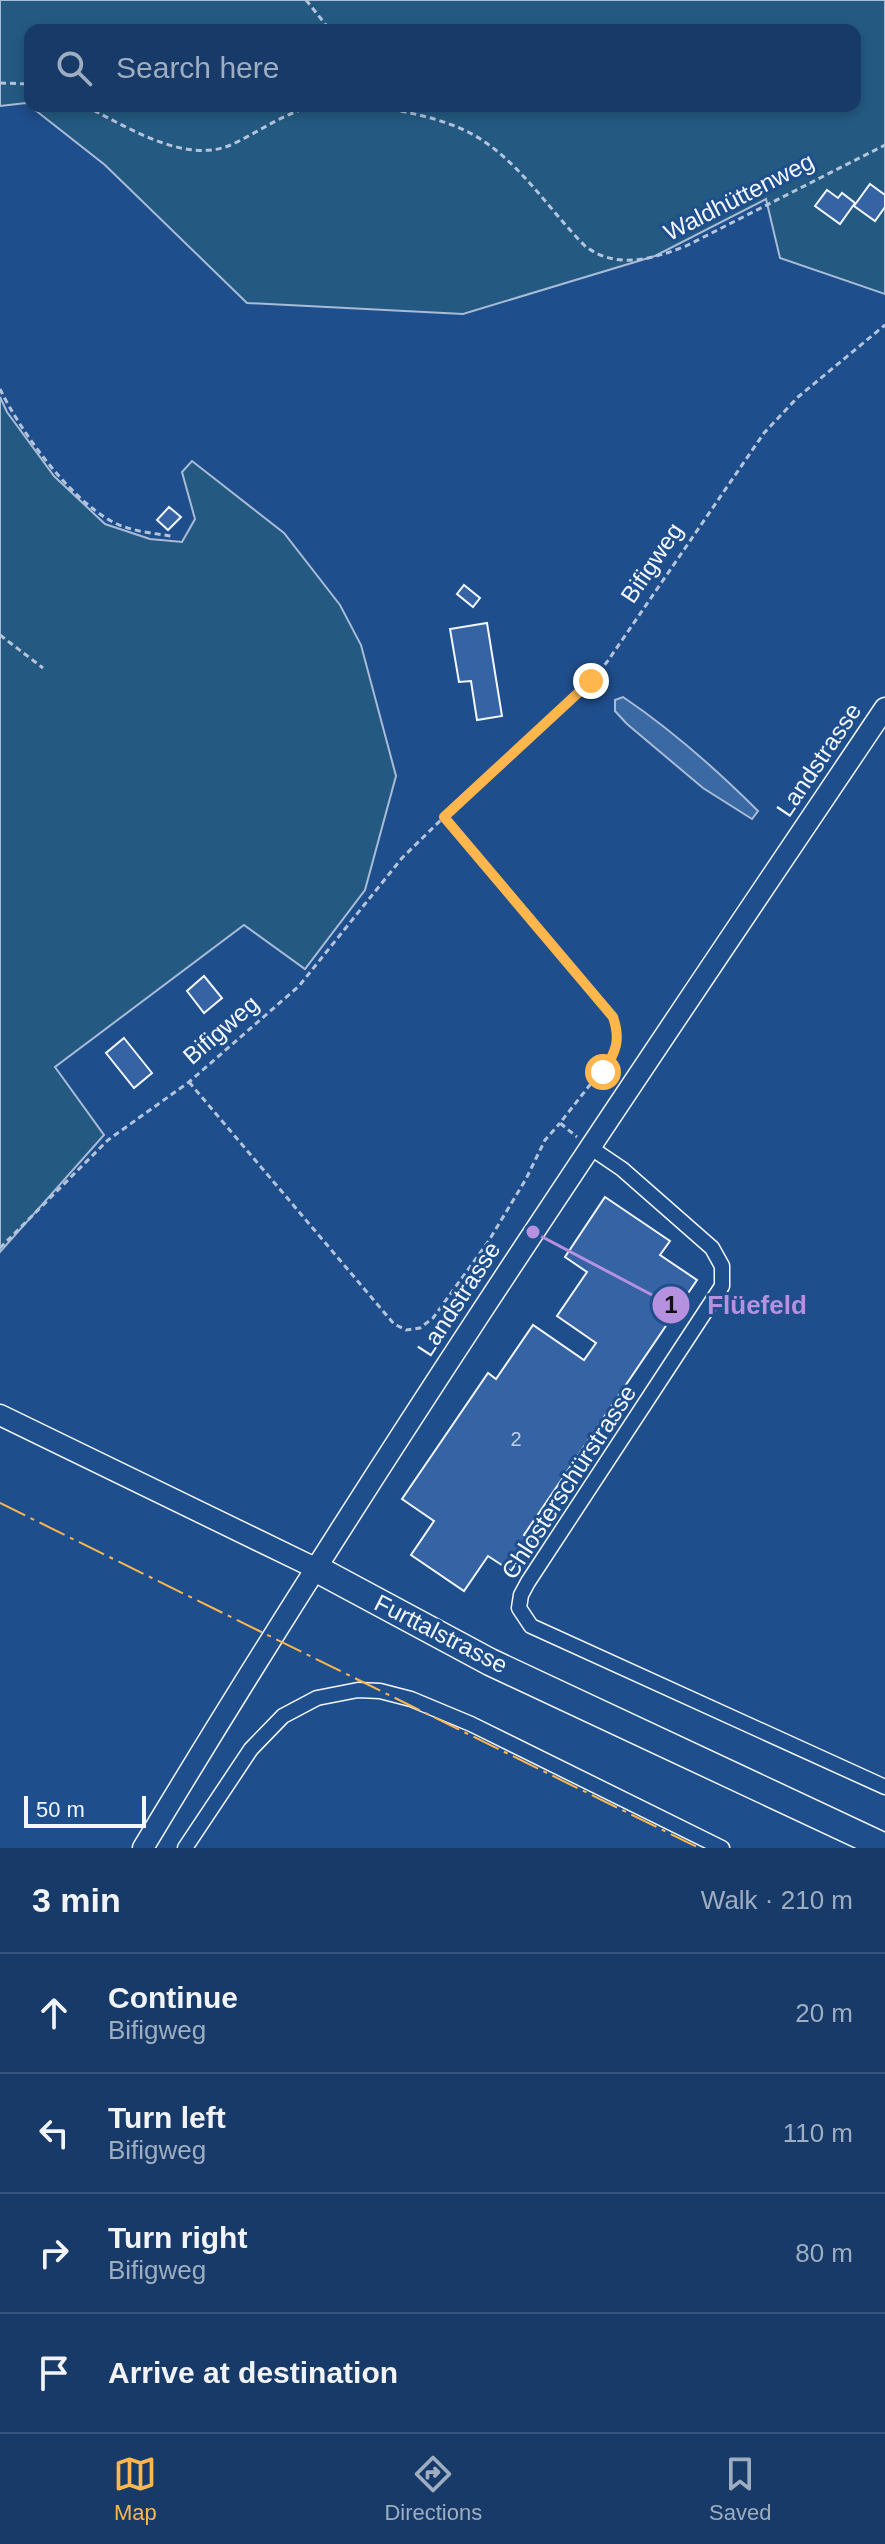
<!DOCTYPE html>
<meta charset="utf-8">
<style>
:root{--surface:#173a69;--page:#244571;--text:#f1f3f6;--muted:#9eadc0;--line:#36547d;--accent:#ffb74d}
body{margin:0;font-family:Helvetica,sans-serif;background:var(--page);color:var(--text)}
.scale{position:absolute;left:24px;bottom:20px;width:122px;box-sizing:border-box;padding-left:8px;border:4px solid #f2f6ff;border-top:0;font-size:22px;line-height:28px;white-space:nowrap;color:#f2f6ff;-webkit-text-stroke:6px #1f4e8c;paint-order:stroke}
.stop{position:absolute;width:24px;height:24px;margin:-18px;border:6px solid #ffb74d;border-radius:50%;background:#fff}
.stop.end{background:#ffb74d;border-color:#fff;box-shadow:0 2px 8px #0008}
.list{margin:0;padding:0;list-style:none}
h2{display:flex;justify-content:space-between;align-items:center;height:104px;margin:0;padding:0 32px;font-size:34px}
h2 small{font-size:26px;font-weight:400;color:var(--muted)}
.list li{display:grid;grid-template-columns:52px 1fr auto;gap:24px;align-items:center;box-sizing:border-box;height:120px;padding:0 32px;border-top:2px solid var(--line)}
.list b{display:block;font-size:30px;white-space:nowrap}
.list p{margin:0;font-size:26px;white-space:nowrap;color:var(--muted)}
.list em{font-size:26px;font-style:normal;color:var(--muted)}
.icon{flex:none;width:44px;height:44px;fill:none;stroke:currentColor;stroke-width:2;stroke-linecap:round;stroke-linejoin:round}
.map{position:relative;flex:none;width:885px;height:1848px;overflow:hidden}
.search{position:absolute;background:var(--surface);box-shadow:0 4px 12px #0003;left:24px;right:24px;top:24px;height:88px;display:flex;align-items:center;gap:20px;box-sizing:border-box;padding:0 28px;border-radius:16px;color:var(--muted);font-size:30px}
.sheet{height:584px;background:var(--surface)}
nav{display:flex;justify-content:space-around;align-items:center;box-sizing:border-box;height:112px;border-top:2px solid var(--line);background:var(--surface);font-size:22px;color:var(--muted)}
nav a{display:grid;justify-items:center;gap:4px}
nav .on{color:var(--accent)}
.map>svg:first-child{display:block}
.green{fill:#245a82;stroke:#a8bbd7;stroke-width:2}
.water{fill:#3b69a3;stroke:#a8bbd7;stroke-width:2}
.building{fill:#3563a3;stroke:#f2f6ff;stroke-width:2}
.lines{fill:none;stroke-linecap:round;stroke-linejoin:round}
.street-casing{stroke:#f2f6ff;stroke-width:17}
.secondary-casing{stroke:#f2f6ff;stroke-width:23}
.highway-casing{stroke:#f2f6ff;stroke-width:29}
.path{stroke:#b3c4dc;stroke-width:3;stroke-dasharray:6 4;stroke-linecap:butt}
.street{stroke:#1f4e8c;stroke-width:14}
.secondary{stroke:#1f4e8c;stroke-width:20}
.highway{stroke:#1f4e8c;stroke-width:26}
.power{stroke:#ffb74d;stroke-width:2;stroke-dasharray:28 6 4 6;stroke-linecap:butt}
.route{stroke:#ffb74d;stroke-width:10}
.labels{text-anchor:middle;stroke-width:6;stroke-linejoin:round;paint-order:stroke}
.number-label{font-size:20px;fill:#c3d1e8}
.street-label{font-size:24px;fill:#f2f6ff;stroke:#1f4e8c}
.leader{fill:none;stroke:#b691df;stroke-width:3}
.callout-dot{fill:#b691df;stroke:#1f4e8c;stroke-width:3}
.mark-label{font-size:24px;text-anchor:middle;font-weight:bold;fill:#111}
.callout-label{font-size:26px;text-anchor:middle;font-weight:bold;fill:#b691df;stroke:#1f4e8c;stroke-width:6;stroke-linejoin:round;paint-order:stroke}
</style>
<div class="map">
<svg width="885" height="1848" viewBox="0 0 885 1848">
<rect width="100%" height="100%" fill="#1f4e8c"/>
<!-- green -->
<g class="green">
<path d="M0,0H885V294L780,258L766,199L655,256L463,314L247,303L105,165L30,106H855V30H30V106L26,103L0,106Z"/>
<path d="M0,397L7,412L54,476L105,524L150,539L182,542L195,519L182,472L192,461L284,533L340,605L361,645L396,776L365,890L305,969L244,925L55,1067L104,1135L0,1252Z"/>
</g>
<!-- water -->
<path class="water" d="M623,697C672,730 716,769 758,811L752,819L703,788L627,724L615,711V700Z"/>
<!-- building -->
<g class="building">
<path d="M870,184L885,195V207L875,221L854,206Z"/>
<path d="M827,190L838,198L842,193L855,203L840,224L815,206Z"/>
<path d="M169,507L181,517L168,530L157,520Z"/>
<path d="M464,585L480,598L473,607L457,594Z"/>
<path d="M487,623L502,716L477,720L471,681L459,682L450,629Z"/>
<path d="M204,976L222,998L204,1013L187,991Z"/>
<path d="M124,1038L152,1073L134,1088L106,1053Z"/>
<path d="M605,1197L670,1241L660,1255L697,1280L524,1535L532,1540L511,1571L488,1556L464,1591L411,1555L434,1521L402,1499L488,1373L496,1379L533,1325L584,1360L596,1343L557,1316L587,1272L565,1257Z"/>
</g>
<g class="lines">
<defs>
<g id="street">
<path d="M588,1146L622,1169L712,1248L722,1266V1286L528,1582L521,1595L519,1608L531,1626L885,1787"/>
<path d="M185,1848L251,1749L283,1716L317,1698L358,1690L380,1691L411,1699L471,1724L722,1848"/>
</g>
<g id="secondary">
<path d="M0,1415L315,1568"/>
<path d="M143,1848C377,1459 632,1084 885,708"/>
</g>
<path id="highway" d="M315,1568L490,1662L885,1847"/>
</defs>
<!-- street casing -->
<use href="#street" class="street-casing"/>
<!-- secondary casing -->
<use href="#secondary" class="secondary-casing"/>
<!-- highway casing -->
<use href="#highway" class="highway-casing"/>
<!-- path -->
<g class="path">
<path d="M306,0L330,30"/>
<path d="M0,83L30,84"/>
<path d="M85,106C128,127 188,167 235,143C262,130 284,113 314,106"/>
<path d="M371,106C408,112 450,119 482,140C523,167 551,212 585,246C616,270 653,259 686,246L885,145"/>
<path d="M0,389C21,432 68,497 111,521C129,531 151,533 171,536"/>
<path d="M0,635L43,668"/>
<path d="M445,816L591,681L607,662L764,433L798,397L885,325"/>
<path d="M189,1082L394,1324L406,1330L420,1328L433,1318L488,1242L526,1179L545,1140L560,1123"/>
<path d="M0,1248L108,1140L189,1082L299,986L402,858L444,817L613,1017L619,1034L615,1053L560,1123L577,1137"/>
</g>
<!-- street -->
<use href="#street" class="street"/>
<!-- secondary -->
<use href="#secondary" class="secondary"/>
<!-- highway -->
<use href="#highway" class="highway"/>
<!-- power -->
<path class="power" d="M0,1503L699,1848"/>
</g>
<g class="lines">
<!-- route -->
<path class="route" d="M591,681L444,817L613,1017C621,1040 616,1052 603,1072"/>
</g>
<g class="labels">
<!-- number labels -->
<g class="number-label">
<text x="516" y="1446">2</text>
</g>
<!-- street labels -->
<g class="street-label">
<text transform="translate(739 197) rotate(-27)" y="8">Waldhüttenweg</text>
<text transform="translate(652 563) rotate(-56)" y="8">Bifigweg</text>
<text transform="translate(819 760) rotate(-56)" y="8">Landstrasse</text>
<text transform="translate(221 1030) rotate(-41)" y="8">Bifigweg</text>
<text transform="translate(459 1299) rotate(-57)" y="8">Landstrasse</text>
<text transform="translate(569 1482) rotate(-57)" y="8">Chlosterschürstrasse</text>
<text transform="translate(441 1634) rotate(27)" y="8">Furttalstrasse</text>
</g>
</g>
<!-- callouts -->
<path class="leader" d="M533 1232L671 1305"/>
<g class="callout-dot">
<circle cx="533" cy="1232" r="8"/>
<circle cx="671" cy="1305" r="20"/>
</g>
<g class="mark-label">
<text x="671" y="1313">1</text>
</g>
<g class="callout-label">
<text x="757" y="1314">Flüefeld</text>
</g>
</svg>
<div class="scale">50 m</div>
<div class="stop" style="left:603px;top:1072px"></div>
<div class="stop end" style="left:591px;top:681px"></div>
<div class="search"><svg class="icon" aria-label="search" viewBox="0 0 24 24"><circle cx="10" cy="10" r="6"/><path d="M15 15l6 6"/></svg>Search here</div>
</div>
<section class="sheet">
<h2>3 min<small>Walk · 210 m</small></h2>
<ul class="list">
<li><svg class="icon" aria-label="ahead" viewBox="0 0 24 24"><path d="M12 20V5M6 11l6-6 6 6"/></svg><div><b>Continue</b><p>Bifigweg</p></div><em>20 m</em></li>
<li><svg class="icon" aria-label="left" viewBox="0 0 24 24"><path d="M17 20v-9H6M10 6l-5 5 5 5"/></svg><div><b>Turn left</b><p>Bifigweg</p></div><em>110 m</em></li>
<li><svg class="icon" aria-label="right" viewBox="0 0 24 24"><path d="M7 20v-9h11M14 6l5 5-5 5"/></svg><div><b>Turn right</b><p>Bifigweg</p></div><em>80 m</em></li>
<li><svg class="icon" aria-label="arrive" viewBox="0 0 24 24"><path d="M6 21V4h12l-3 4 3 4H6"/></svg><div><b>Arrive at destination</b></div></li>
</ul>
</section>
<nav>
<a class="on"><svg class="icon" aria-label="map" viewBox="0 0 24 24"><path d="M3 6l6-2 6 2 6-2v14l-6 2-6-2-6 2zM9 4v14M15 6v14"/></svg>Map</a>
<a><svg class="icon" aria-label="directions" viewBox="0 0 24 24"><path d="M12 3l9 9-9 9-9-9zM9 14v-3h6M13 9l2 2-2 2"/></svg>Directions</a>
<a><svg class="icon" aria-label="saved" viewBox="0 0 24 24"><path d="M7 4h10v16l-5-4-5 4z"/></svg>Saved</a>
</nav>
